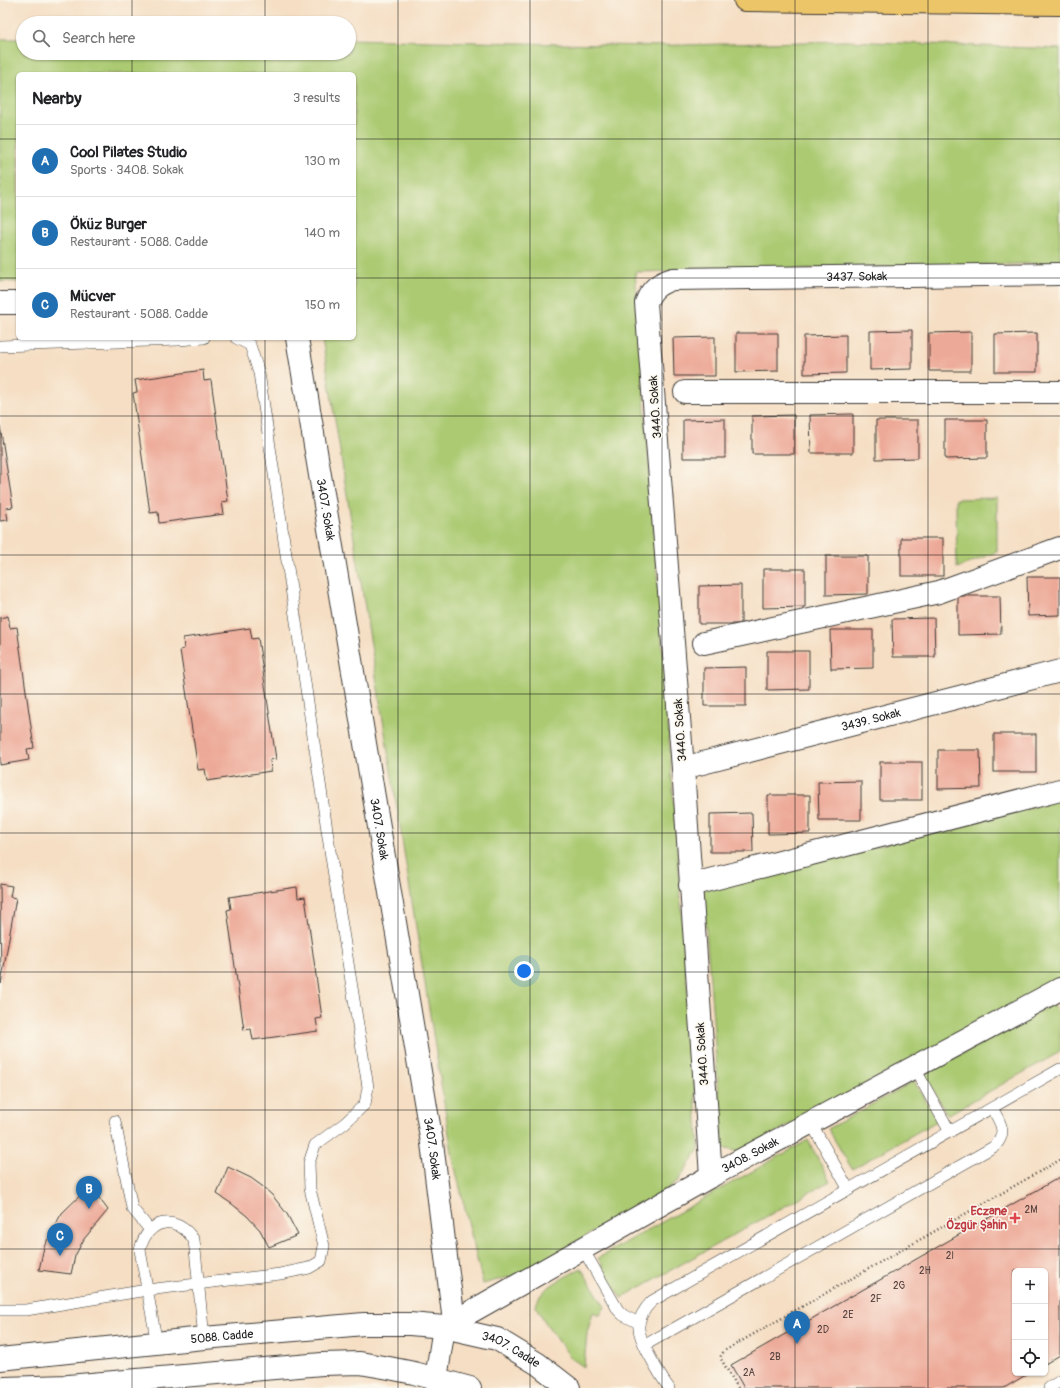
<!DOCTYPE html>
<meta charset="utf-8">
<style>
:root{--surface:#fff;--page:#f2f2f2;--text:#202124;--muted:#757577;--line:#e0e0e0;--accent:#1f6fb2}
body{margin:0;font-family:Pangolin,sans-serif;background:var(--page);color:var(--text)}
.controls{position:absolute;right:12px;bottom:12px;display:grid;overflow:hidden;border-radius:6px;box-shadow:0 1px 3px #0004}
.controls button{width:36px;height:36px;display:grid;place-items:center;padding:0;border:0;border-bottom:1px solid var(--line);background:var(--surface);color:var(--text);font:20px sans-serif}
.you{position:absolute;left:524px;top:971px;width:14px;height:14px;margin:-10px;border:3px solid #fff;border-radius:50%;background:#1a73e8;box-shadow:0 0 0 6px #1a73e833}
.badge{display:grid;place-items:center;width:26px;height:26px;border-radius:50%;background:var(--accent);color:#fff;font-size:13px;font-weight:700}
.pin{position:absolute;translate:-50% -33px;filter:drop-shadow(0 1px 2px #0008)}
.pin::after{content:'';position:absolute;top:21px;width:14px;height:12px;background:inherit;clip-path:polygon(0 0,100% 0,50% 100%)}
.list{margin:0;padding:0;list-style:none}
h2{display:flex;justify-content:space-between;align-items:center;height:52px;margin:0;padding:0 16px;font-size:17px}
h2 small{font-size:13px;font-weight:400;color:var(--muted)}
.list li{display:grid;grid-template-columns:26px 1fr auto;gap:12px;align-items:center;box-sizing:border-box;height:72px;padding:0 16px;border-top:1px solid var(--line)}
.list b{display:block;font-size:15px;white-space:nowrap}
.list p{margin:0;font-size:13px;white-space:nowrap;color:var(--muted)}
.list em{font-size:13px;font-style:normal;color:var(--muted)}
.icon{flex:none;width:22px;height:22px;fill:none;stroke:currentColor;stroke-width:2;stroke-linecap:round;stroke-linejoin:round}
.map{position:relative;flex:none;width:1060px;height:1388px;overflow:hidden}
.search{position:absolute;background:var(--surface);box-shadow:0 1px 3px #0004;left:16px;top:16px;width:340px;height:44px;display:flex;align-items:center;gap:10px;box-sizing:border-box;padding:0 14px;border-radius:22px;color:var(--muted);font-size:15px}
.panel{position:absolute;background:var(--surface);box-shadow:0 1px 3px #0004;left:16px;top:72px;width:340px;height:268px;border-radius:6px}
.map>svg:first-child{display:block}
.green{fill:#abca72;stroke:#647347}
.building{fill:#eda997}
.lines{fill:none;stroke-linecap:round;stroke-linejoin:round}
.service-casing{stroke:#3d3935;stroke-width:12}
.minor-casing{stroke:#3d3935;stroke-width:24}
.tertiary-casing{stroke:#3d3935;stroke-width:24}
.motorway-casing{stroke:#3d3935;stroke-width:24}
.path{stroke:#3d3935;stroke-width:2.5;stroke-dasharray:1 3;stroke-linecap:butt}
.service{stroke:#fff;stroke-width:11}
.minor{stroke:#fff;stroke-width:22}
.tertiary{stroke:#fff;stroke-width:22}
.motorway{stroke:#edc569;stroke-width:22}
.grid{fill:none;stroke:#1c1c1c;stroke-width:1;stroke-opacity:0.55}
.health-dot{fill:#e0444e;stroke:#fbf7ec;stroke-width:1.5}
.labels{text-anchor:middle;stroke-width:3;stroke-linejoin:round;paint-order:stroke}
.number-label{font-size:10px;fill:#503f3b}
.street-label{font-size:12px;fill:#1c1c1c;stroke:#fbf7ec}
.health-label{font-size:12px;font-weight:bold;fill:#be3a42;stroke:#fbf7ec;text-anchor:end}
</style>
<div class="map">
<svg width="1060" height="1388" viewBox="0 0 1060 1388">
<rect width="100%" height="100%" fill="#fbf7ec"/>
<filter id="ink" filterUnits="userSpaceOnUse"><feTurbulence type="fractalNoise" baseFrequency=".025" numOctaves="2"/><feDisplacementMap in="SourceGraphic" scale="8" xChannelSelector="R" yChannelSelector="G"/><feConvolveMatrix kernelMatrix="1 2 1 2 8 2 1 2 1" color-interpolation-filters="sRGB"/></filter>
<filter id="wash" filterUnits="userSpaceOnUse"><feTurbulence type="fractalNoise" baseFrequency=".012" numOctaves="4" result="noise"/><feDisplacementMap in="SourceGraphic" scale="16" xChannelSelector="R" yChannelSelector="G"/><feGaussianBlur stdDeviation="0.9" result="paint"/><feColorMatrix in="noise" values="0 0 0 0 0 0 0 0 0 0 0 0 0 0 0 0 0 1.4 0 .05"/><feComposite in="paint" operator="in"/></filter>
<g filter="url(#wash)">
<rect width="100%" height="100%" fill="#f5dec3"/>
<!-- green -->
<g class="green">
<path d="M0,39H23V53H349V39L645,46L846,41L1060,49V263L635,272L699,1149L678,1181L661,1193L520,1274L483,1284L453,1159L322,338H354V74H18V282L0,281Z"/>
<path d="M997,498V552L957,568L956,499Z"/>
<path d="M1060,800V980L739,1152L723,1148L703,890Z"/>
<path d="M1053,1004L1060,1018V1052L947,1115L925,1074Z"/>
<path d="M914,1081L937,1121L852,1169L828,1129Z"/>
<path d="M808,1140L830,1181L621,1298L598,1258Z"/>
<path d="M581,1268L605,1307L600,1315L593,1312L587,1333L584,1367L571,1358L547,1325L536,1307C537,1288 567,1277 581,1268Z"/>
</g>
<g id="blocks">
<!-- building -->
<g class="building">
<path d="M912,330V369L870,370V331Z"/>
<path d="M971,332V371H929V333Z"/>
<path d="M736,333H778V371L736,372Z"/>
<path d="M1037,333V372H995V334Z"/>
<path d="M846,335V373L804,374V336Z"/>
<path d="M715,337V376H674L673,338Z"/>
<path d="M203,370L204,381L211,380L228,501L222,502L224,514L159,523L158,512L150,513L133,393L137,392L135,380Z"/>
<path d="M853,414V453H811L810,415Z"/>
<path d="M794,415V454H752V416Z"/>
<path d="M725,419V458H683V420Z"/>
<path d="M876,420H918V458L876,459Z"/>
<path d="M945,420H987V458L945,459Z"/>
<path d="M0,426L13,507L6,508L8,520L0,521Z"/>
<rect x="901" y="538" width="42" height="38"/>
<path d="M826,556H868V594L826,595Z"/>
<path d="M763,569H805V607L763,608Z"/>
<path d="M1027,577H1060V615L1028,616Z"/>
<path d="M741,585V624H699V586Z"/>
<path d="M958,596H1000L1001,634L958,635Z"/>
<path d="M8,616L10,628L17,627L34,748L27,749L29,760L0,765V618Z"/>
<path d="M934,618L935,657H893L892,619Z"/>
<path d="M250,628L252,639L258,638L276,759L270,760L271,771L207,781L205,769L198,770L180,650L184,649L183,638Z"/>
<path d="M830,630H873V668L831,669Z"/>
<path d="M767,651H809V689L767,690Z"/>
<path d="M746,667V706H704V668Z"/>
<rect x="994" y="734" width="42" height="38"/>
<path d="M938,750H980L981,788L938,789Z"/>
<rect x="880" y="762" width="42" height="38"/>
<path d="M861,781V820H819L818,782Z"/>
<path d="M768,795H810V833L768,834Z"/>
<path d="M752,813L753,852H710V814Z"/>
<path d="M0,884L12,886L10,897L16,898L1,984Z"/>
<path d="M297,887L298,898L305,897L322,1018L316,1019L318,1031L253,1040L251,1029L244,1030L227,910L231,909L229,897Z"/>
<path d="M228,1167L251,1178L262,1186L272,1195L287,1214L298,1235L269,1247L260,1230L247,1216L232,1204L217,1194Z"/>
<path d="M1060,1177V1355L1045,1364V1271H1015V1373H1029L1004,1388H744L731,1365Z"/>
<path d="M90,1186L108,1210L84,1239L75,1256L71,1274L39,1270L44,1247L55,1225L62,1213Z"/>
</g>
</g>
</g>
<g filter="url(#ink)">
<use href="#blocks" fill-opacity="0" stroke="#3d3935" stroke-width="1"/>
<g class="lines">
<defs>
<g id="service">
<path d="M0,346L178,340L204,338"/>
<path d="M914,1067L950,1132"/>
<path d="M115,1121L132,1208L150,1230"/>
<path d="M811,1123L849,1190"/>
<path d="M583,1249L618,1310L623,1315L639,1323"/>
<path d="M0,1310H26L147,1290L280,1274L309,1268L321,1261L324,1246L310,1189L309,1163L315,1145L345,1123L365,1104L368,1087L331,857L259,373L250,345L236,338"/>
<path d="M157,1344L140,1250C147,1219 176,1213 194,1240L204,1338"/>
<path d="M645,1345L995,1146C1008,1132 1000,1122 992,1108"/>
<path d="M669,1388C661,1377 640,1342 639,1329C638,1318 644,1309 652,1301L1060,1069"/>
<path d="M1049,1388L1060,1381"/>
</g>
<g id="minor">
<path d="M0,303H18"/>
<path id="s1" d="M297,338L432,1143L454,1322"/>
<path d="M685,392H1060"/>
<path d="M704,643L939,592L1060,548"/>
<path id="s2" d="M683,768L1060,671"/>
<path d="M690,885L1060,790"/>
<path id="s3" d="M711,1176L683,768L646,303C651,289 659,283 673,279L1060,274"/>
<path id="s4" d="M444,1327L711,1176L1060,989"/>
</g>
<g id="tertiary">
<path id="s5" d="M0,1359L204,1338L364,1324H410L444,1327L497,1339L538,1364L569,1388"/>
<path d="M436,1379L444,1327"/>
<path d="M4,1388L68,1386L322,1364L360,1363L389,1368L414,1373L470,1388"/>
</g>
<path id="motorway" d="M745,0L1060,4"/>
</defs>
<!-- service casing -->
<use href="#service" class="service-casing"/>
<!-- minor casing -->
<use href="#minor" class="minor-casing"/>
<!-- tertiary casing -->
<use href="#tertiary" class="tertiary-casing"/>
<!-- motorway casing -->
<use href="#motorway" class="motorway-casing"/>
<!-- path -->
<path class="path" d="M738,1388L721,1359V1356L724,1351L1060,1160"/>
<!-- service -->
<use href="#service" class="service"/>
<!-- minor -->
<use href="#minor" class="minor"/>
<!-- tertiary -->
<use href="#tertiary" class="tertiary"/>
<!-- motorway -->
<use href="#motorway" class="motorway"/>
</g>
</g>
<!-- grid -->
<path class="grid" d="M132,0V23M265,0V23M398,0V1388M530,0V1388M662,0V1388M795,0V1388M928,0V1388M132,53V74M265,53V74M0,139H18M354,139H1060M0,278H18M354,278H1060M132,338V1388M265,338V1388M0,416H1060M0,555H1060M0,694H1060M0,833H1060M0,972H1060M0,1110H1060M0,1249H1060"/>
<!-- markers -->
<path class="health-dot" d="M1013 1212h4v4h4v4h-4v4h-4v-4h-4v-4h4z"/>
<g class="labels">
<!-- number labels -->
<g class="number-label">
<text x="1031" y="1213">2M</text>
<text x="950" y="1259">2I</text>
<text x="925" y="1274">2H</text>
<text x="899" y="1289">2G</text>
<text x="876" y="1302">2F</text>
<text x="848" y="1318">2E</text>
<text x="823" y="1333">2D</text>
<text x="775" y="1360">2B</text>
<text x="749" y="1376">2A</text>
</g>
<!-- street labels -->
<g class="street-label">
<text dy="4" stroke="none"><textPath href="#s3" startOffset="1097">3437. Sokak</textPath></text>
<text transform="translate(655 407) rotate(-94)" y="4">3440. Sokak</text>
<text dy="4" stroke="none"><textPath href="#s1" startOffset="174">3407. Sokak</textPath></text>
<text dy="4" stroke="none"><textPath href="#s2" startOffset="194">3439. Sokak</textPath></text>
<text transform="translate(680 730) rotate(-94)" y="4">3440. Sokak</text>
<text dy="4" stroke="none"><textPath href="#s1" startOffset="498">3407. Sokak</textPath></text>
<text transform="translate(702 1054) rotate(-94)" y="4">3440. Sokak</text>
<text dy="4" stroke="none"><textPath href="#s1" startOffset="822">3407. Sokak</textPath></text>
<text dy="4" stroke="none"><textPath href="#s4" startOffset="351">3408. Sokak</textPath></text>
<text dy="4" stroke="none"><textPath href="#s5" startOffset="223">5088. Cadde</textPath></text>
<text dy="4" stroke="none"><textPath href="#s5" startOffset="517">3407. Cadde</textPath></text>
</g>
<!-- health labels -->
<g class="health-label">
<text x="1007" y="1215">Eczane<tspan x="1007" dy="14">Özgür Şahin</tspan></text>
</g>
</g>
</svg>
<div class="controls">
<button>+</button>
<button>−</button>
<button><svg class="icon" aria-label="locate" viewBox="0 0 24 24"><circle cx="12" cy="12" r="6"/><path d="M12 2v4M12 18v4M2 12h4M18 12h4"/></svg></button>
</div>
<div class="you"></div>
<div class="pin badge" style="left:797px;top:1344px">A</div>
<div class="pin badge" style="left:89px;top:1209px">B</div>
<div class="pin badge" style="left:60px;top:1256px">C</div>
<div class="search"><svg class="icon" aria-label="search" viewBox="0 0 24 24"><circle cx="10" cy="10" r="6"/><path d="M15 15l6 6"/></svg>Search here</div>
<section class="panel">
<h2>Nearby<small>3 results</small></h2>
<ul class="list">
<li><span class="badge">A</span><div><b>Cool Pilates Studio</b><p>Sports · 3408. Sokak</p></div><em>130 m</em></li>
<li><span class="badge">B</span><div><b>Öküz Burger</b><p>Restaurant · 5088. Cadde</p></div><em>140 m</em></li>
<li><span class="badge">C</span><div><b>Mücver</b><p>Restaurant · 5088. Cadde</p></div><em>150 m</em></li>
</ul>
</section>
</div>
